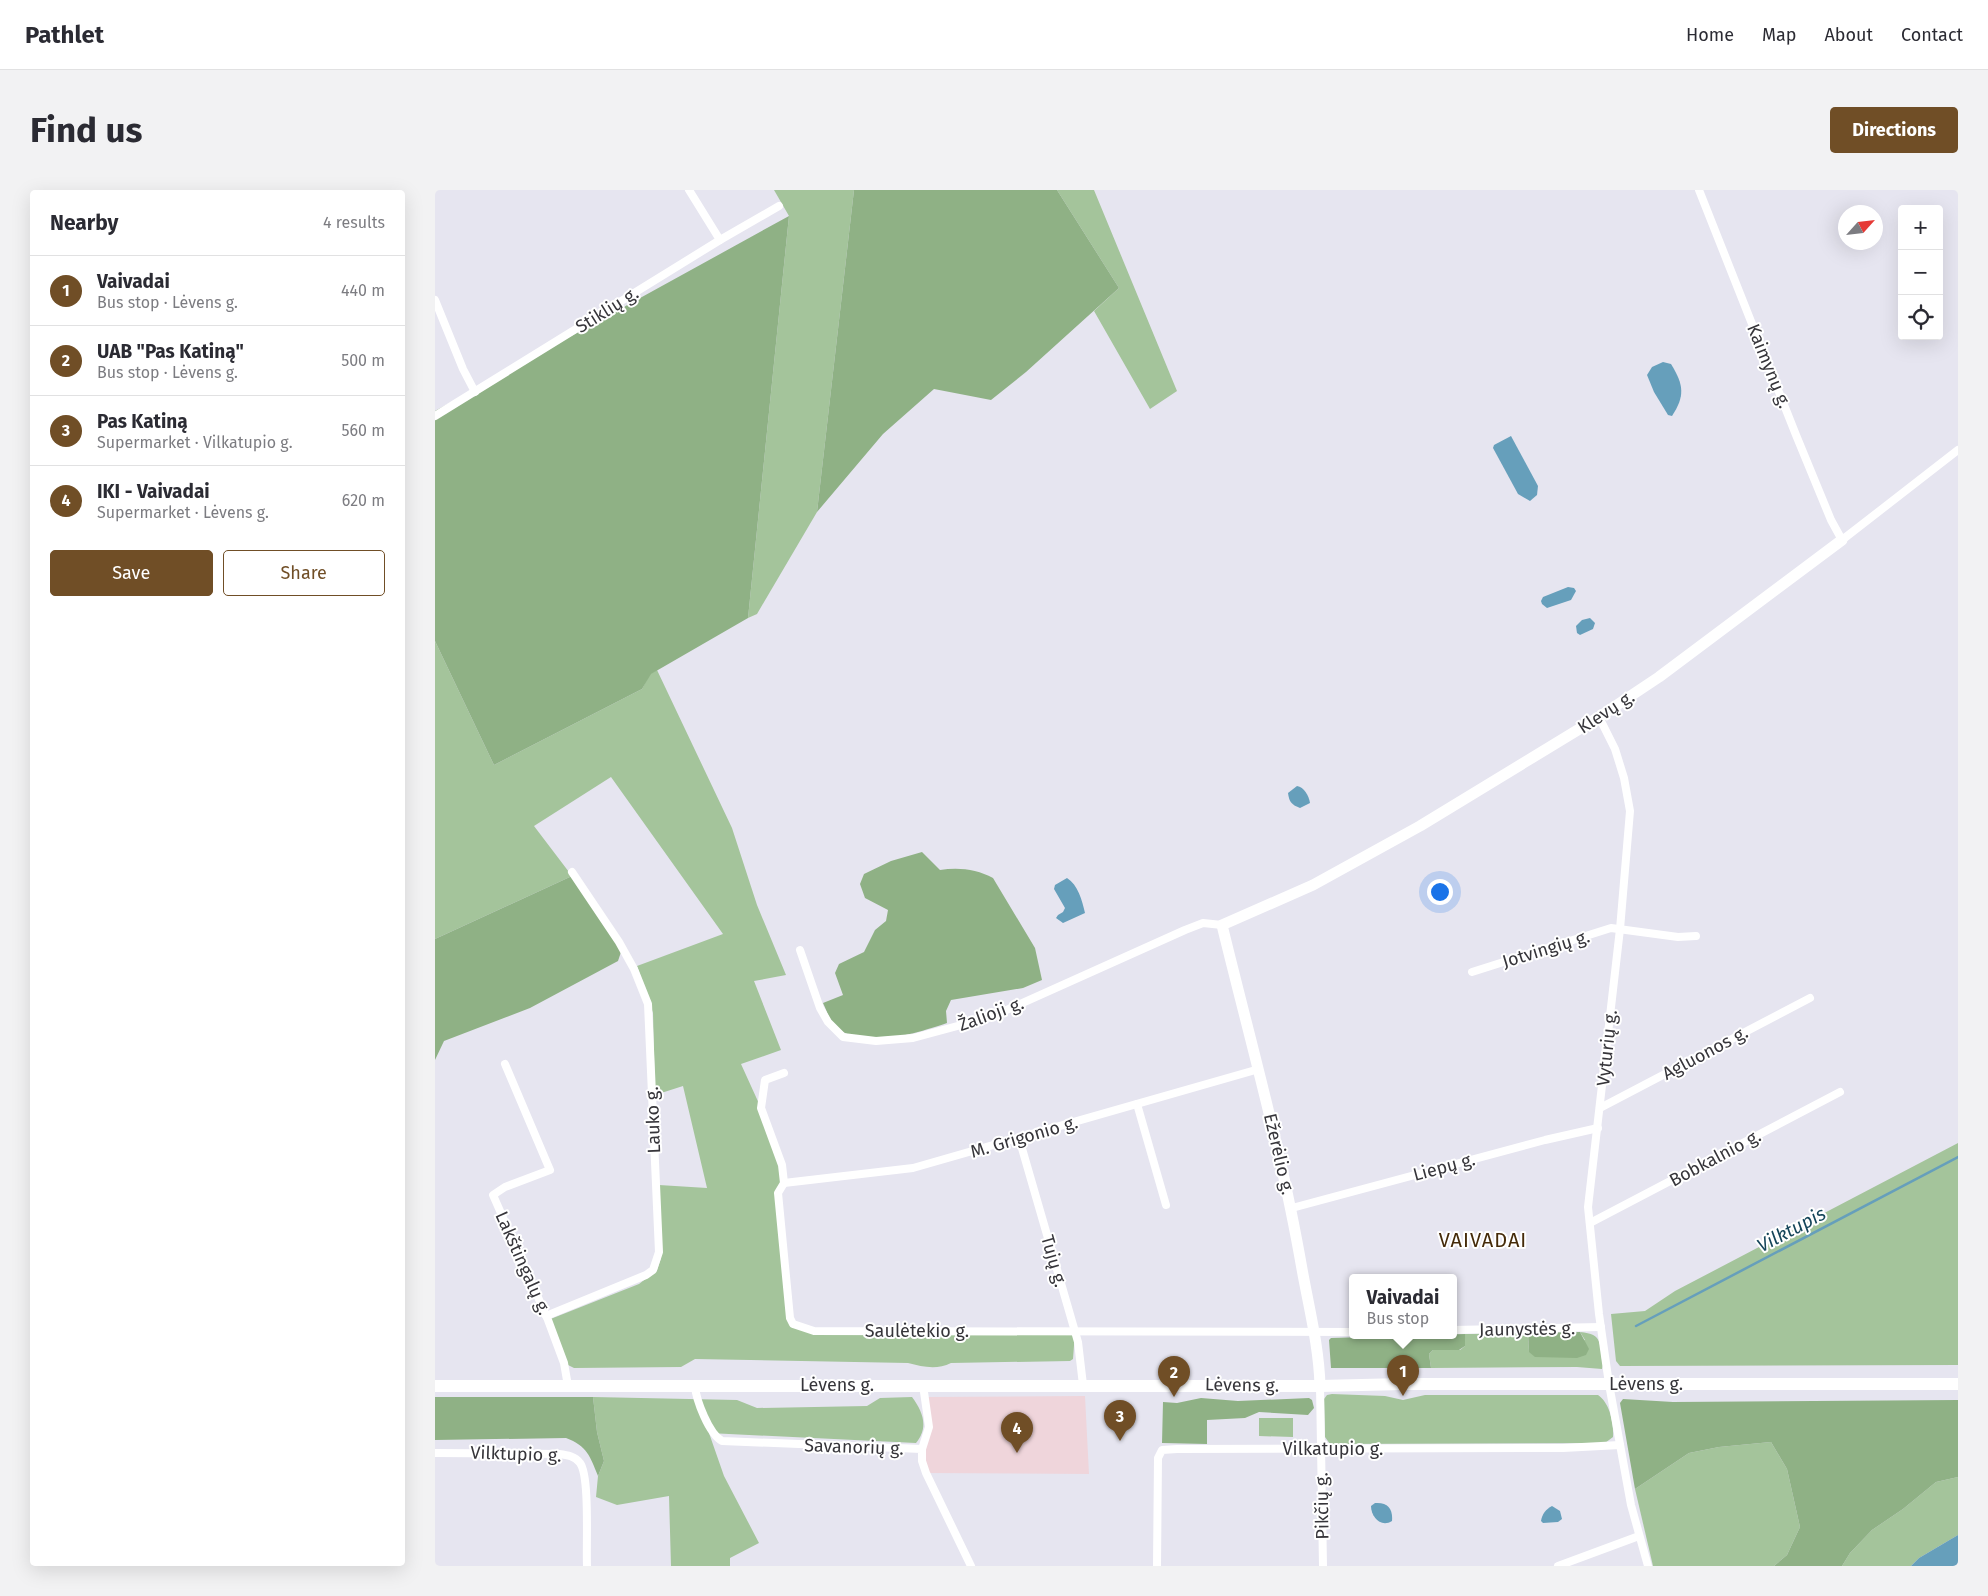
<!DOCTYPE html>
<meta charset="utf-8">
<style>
:root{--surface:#fff;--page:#f2f2f3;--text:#2b2b33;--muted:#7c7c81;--line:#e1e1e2;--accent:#704e26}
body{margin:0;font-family:"Fira Sans",sans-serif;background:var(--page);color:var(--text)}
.controls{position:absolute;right:15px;top:15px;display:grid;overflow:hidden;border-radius:5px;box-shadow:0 5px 20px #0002}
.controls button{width:45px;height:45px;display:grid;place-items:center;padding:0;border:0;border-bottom:1px solid var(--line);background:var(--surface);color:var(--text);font:25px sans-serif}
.compass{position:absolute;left:1403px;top:15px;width:45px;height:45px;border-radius:50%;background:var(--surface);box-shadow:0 5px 20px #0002;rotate:63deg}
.you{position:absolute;left:1004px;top:701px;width:18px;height:18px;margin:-12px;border:4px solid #fff;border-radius:50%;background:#1a73e8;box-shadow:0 0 0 8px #1a73e833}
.badge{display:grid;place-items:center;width:32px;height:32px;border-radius:50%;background:var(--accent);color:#fff;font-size:16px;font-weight:700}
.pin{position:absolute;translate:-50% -41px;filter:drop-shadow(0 1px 2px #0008)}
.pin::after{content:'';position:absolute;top:26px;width:18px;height:15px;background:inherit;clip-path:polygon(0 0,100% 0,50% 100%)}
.popup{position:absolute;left:914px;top:1084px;width:108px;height:65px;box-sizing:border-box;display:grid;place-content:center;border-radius:5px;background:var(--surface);filter:drop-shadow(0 1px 4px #0005);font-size:16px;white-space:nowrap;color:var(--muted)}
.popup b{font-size:19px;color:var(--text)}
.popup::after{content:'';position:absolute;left:50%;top:100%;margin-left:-10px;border:10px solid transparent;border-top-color:var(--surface)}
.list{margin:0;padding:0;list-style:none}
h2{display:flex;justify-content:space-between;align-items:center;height:65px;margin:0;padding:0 20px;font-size:21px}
h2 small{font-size:16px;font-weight:400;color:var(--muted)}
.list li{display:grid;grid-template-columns:32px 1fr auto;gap:15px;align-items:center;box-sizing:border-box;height:70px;padding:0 20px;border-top:1px solid var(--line)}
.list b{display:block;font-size:19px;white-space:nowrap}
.list p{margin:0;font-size:16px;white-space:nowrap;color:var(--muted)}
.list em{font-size:16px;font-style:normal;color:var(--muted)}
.actions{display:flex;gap:10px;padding:15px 20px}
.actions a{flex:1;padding:11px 0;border:1px solid var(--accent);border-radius:5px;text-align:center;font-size:18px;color:var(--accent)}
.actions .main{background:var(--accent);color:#fff}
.icon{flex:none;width:28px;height:28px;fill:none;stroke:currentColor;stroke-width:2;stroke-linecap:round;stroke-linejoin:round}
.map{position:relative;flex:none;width:1523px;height:1376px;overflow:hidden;border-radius:5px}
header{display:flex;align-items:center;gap:30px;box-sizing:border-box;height:70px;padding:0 25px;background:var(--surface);border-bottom:1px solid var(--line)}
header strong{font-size:24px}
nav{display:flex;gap:28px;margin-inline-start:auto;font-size:18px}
.intro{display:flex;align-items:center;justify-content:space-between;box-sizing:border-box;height:120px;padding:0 30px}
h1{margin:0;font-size:35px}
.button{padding:12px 22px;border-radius:5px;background:var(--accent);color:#fff;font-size:18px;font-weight:700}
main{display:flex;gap:30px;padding:0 30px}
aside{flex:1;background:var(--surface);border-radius:5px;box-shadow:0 5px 20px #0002}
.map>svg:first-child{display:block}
.commercial{fill:#efd5db}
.green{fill:#a4c49b}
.forest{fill:#8fb185}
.water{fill:#669fbb}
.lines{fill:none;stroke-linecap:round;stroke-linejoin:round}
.stream{stroke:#669fbb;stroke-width:2.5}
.street{stroke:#fff;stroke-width:8}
.secondary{stroke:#fff;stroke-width:11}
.primary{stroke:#fff;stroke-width:12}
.labels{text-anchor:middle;stroke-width:4;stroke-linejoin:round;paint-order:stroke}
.street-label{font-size:18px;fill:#36353a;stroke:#fff}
.water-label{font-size:19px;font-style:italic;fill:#15455a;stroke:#fff}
.quarter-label{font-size:20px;letter-spacing:1px;fill:#452b0a;stroke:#fff}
</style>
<header>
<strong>Pathlet</strong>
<nav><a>Home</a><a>Map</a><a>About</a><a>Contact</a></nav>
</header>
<div class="intro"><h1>Find us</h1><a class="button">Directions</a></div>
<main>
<aside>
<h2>Nearby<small>4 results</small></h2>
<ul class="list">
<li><span class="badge">1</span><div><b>Vaivadai</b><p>Bus stop · Lėvens g.</p></div><em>440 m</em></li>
<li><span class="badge">2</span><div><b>UAB &quot;Pas Katiną&quot;</b><p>Bus stop · Lėvens g.</p></div><em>500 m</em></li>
<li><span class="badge">3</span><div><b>Pas Katiną</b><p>Supermarket · Vilkatupio g.</p></div><em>560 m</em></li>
<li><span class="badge">4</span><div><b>IKI - Vaivadai</b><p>Supermarket · Lėvens g.</p></div><em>620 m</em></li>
</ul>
<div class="actions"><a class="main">Save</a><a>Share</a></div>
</aside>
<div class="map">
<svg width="1523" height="1376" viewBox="0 0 1523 1376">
<rect width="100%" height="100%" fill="#e6e5f0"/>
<!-- commercial -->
<path class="commercial" d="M650,1206L654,1284L491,1283L487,1259L492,1247L490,1207Z"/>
<!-- green -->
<g class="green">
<path d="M339,0H419L382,322L322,424L313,428L354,26Z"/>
<path d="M622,0H659L742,201L715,219L659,121L684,98Z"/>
<path d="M0,451L59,575L207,499L215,484L222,480L297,638L322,715L351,785L319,791L346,860L306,874L326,918L349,993L343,1004L355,1128L365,1138L640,1142L638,1169L635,1171L516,1173C502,1180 488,1177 473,1173L260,1169L246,1177L139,1178L129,1173L113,1130L204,1094L222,1080L226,1068L224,995L272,998L248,896L220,905L218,823L202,776L288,744L176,587L99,636L137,686L0,749Z"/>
<path d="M1523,953V1175L1185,1176L1181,1171L1176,1124L1210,1121L1240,1101Z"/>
<path d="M1145,1142C1169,1144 1164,1154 1168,1175L1167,1179L1142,1177L996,1178L994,1164L998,1160H1025L1030,1156V1144L1093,1143L1094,1162L1150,1150Z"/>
<path d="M897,1204L950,1206L968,1210L990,1205H1163C1175,1213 1179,1234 1178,1247L1170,1253L895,1254L890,1247L889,1209L892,1205Z"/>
<path d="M158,1207L302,1210L322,1218L432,1216L445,1208L477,1207C488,1222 494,1237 481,1253L274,1243L289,1286L324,1353L295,1368V1376H236L234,1306L182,1315L161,1307L163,1286L169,1271L162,1242Z"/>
<path d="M824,1228H858V1247L824,1246Z"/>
<path d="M1336,1252L1352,1279L1365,1337L1352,1365L1339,1376H1218L1200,1299L1254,1263L1284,1257Z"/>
<path d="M1523,1287V1345L1484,1368L1476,1376H1407L1415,1363L1437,1340L1468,1319L1501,1292Z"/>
</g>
<!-- forest -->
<g class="forest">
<path d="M419,0H622L684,98L591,182L556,210L499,199L448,244L382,322Z"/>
<path d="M354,26L313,428L216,484L207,499L59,575L0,451V221Z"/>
<path d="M487,662L505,680C523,677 542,679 558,688L600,758L607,790L588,798L516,810L511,821L512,833C482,843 419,864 396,831C393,826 391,819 388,813L408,805L400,783L404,774L429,762L440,740L451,731L453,720L430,708L425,694L429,684L456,671Z"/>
<path d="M137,686L187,759L183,771L95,818L9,851L0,870V749Z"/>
<path d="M1145,1142L1154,1159L1151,1165L1142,1168L1100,1167L1094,1162L1093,1143Z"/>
<path d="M1030,1144V1156L1024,1160H998L994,1164L996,1178H896L894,1150L896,1148Z"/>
<path d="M0,1207H158L162,1242L169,1271L163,1286C155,1266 152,1256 131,1248L0,1250Z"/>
<path d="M766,1208L803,1211L874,1208L877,1210L879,1218L873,1225L824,1222L810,1228L772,1230V1254L727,1253L728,1212L742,1213Z"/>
<path d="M1188,1209L1238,1212L1523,1210V1287L1501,1292L1468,1319L1437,1340L1415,1363L1407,1376H1339L1352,1365L1365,1337L1352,1279L1336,1252L1284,1257L1254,1263L1200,1299L1185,1213Z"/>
</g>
<!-- water -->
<g class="water">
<path d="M1228,172L1236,174C1249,195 1250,206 1237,226L1233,225L1219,202L1212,185L1217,177Z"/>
<path d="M1076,246L1103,296L1102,305L1095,311L1083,304L1058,258L1059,255Z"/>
<path d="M1133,397L1139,398L1141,401L1136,410L1112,418L1107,414L1106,411L1108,407Z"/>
<path d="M1155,428L1160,433L1158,439L1145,445L1142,443L1141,436L1147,430Z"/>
<path d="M862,596C869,597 874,606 875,613L865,618C857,615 854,612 853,603Z"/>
<path d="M632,688C643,695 647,710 650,723L628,733L621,728L623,725L628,722L630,718L619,699L620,695Z"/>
<path d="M940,1313C953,1312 958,1319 957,1331C946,1338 936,1327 936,1316Z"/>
<path d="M1117,1316L1125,1321L1127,1329L1123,1332L1108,1333L1106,1331C1107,1324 1111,1319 1117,1316Z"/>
<path d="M1523,1345V1376H1476L1484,1368Z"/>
</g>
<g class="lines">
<!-- stream -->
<path class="stream" d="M1201,1136L1523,967"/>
<!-- street -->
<g class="street">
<path d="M254,0L285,50"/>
<path d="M1264,0L1361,245L1396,330L1407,350L1523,260"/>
<path d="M0,110L28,179L40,202"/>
<path d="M0,226L285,50L344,16"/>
<path d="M1164,527L1180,559L1189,588L1195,621L1185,739L1153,1017L1164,1124L1174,1194L1196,1315L1213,1376"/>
<path d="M365,760L385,818L393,832L408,847L441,851L478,848L556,827L750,740L768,733L787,735"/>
<path d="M1037,782L1176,738L1243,747L1261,746"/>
<path d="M70,874L115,980L70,997L58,1005L113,1130L129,1173L133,1196"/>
<path d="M349,883L330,890L326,918L347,975L349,993L343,1003L355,1128L358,1134L379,1141L918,1142"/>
<path d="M702,914L731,1015"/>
<path d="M1165,918L1375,808"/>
<path d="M584,948L643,1152L648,1195"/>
<path d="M349,993L478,978L824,879"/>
<path d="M857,1018L1110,950L1163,938"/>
<path d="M1155,1033L1405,902"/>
<path d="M111,1126L211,1085L218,1080L224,1062L213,814L199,779L184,752L137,682"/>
<path d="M1018,1140L1166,1137"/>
<path d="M260,1196C261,1210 274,1244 287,1251L487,1259V1271L491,1283L536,1376"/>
<path d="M885,1196L888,1376"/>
<path d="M487,1259L494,1237L488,1195"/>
<path d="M0,1263L124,1264C132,1265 140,1266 145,1273C155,1286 151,1356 152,1376"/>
<path d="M722,1376L723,1268L727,1260L742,1259L1128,1258L1185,1255"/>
<path d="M1123,1376L1204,1346"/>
</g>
<!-- secondary -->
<path class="secondary" d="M885,1196C884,1157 874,1118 867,1079C847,963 815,850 787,735L878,695L985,636L1164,527L1224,487L1407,350"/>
<!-- primary -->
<path class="primary" d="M0,1196H885L968,1194H1523"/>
</g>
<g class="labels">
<!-- street labels -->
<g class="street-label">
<text transform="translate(172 120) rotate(-32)" y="6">Stiklių g.</text>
<text transform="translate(1334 176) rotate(68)" y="6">Kaimynų g.</text>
<text transform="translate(1171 522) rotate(-33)" y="6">Klevų g.</text>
<text transform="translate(1111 759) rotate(-17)" y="6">Jotvingių g.</text>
<text transform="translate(556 824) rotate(-20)" y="6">Žalioji g.</text>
<text transform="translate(1172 858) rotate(-84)" y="6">Vyturių g.</text>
<text transform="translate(1270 863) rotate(-28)" y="6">Agluonos g.</text>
<text transform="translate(218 930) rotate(-92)" y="6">Lauko g.</text>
<text transform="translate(589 947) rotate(-16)" y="6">M. Grigonio g.</text>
<text transform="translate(844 964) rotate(77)" y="6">Ežerėlio g.</text>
<text transform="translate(1280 968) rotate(-28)" y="6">Bobkalnio g.</text>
<text transform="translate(1009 977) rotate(-15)" y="6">Liepų g.</text>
<text transform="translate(619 1071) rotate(74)" y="6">Tujų g.</text>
<text transform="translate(88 1073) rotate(66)" y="6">Lakštingalų g.</text>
<text transform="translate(1092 1139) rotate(-1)" y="6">Jaunystės g.</text>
<text x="482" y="1147">Saulėtekio g.</text>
<text x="1211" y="1200">Lėvens g.</text>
<text x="402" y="1201">Lėvens g.</text>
<text transform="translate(807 1195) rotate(1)" y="6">Lėvens g.</text>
<text transform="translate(419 1257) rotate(2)" y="6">Savanorių g.</text>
<text x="898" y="1265">Vilkatupio g.</text>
<text transform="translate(81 1264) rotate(2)" y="6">Vilktupio g.</text>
<text transform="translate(887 1316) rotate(-91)" y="6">Pikčių g.</text>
</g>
<!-- water labels -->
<g class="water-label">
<text transform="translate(1356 1039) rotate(-28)" y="7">Vilktupis</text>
</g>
<!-- quarter labels -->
<g class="quarter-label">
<text x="1048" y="1057">VAIVADAI</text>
</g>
</g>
</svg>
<div class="controls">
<button>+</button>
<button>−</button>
<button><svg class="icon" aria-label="locate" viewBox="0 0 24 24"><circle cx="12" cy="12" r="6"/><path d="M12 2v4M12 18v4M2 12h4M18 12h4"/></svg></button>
</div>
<svg class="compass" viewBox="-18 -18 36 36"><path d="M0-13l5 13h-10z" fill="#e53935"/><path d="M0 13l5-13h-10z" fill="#7c7c81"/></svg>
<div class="you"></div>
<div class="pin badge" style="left:968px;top:1206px">1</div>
<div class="popup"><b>Vaivadai</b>Bus stop</div>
<div class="pin badge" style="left:739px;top:1207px">2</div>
<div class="pin badge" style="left:685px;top:1251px">3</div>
<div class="pin badge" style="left:582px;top:1263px">4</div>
</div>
</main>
